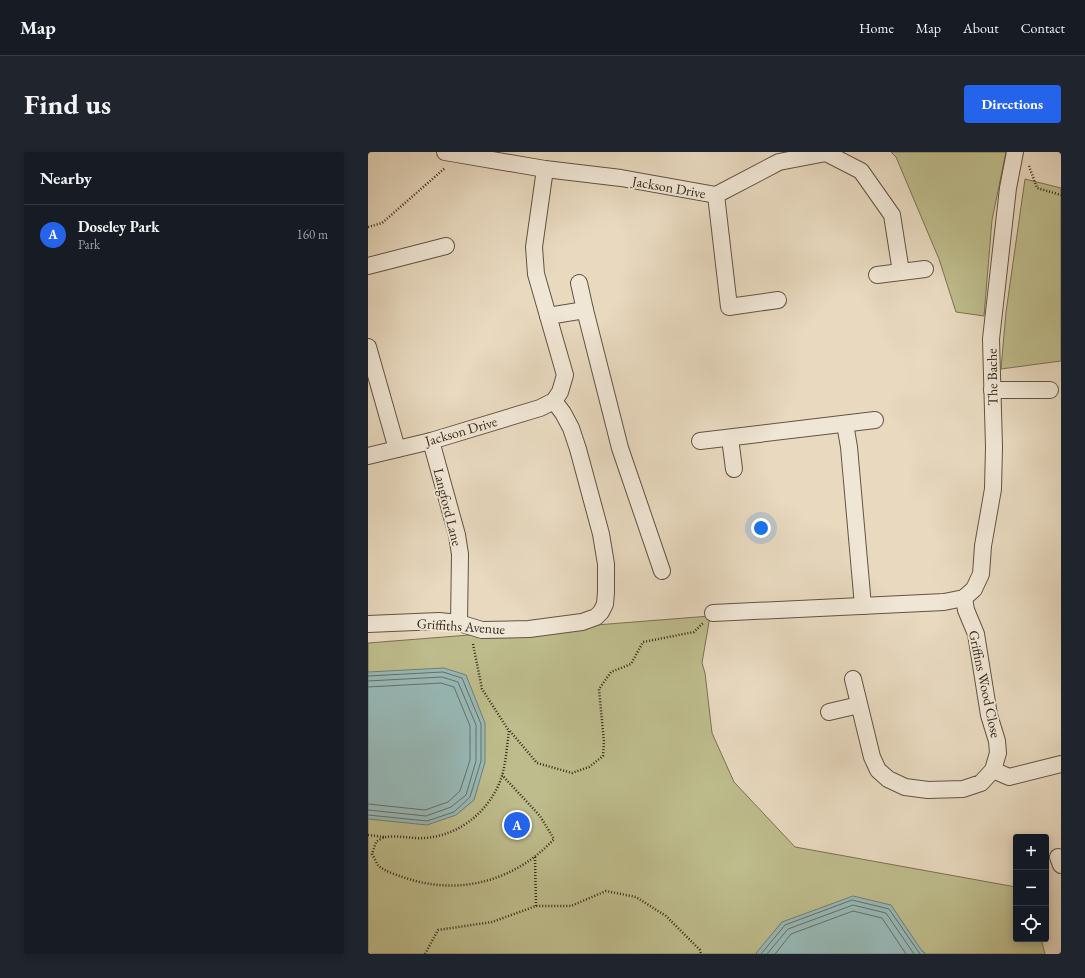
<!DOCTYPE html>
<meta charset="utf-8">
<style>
:root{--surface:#171b24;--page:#20242c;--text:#f1f3f6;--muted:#9ea1a6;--line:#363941;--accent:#2563eb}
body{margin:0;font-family:"EB Garamond",serif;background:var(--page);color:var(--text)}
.controls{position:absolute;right:12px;bottom:12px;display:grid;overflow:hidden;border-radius:4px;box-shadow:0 2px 10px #0003}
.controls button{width:36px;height:36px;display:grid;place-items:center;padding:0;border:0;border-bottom:1px solid var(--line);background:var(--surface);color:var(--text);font:20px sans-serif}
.you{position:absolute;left:393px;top:376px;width:14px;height:14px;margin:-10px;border:3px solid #fff;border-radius:50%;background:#1a73e8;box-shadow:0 0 0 6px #1a73e833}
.badge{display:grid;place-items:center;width:26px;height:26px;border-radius:50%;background:var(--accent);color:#fff;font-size:13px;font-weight:700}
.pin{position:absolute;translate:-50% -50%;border:2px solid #fff;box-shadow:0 1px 4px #0006}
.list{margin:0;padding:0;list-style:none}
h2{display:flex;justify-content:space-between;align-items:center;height:52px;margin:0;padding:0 16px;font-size:17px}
h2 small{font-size:13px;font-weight:400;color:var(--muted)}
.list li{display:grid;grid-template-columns:26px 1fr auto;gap:12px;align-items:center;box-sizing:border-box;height:60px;padding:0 16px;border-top:1px solid var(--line)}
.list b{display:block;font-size:15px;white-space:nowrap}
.list p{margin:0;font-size:13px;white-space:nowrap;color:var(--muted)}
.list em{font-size:13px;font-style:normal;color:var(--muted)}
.icon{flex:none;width:22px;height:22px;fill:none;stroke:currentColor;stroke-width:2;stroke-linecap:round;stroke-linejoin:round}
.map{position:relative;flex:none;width:693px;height:802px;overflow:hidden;border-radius:4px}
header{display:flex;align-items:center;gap:24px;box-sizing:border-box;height:56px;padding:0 20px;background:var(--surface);border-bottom:1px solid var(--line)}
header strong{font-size:19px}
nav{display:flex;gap:22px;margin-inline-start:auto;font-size:14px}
.intro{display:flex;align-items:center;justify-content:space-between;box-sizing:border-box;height:96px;padding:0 24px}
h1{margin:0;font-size:28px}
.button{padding:10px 18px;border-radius:4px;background:var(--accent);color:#fff;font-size:14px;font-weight:700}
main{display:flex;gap:24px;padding:0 24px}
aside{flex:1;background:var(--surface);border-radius:4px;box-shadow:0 2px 10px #0003}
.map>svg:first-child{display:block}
.green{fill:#bebc8c;stroke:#7a7252}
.water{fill:#98b9b7;stroke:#707f77}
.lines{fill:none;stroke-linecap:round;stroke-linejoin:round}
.shore{stroke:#667068;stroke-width:1}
.minor-casing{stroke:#625442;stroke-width:18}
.path{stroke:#352818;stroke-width:2.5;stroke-dasharray:1 2;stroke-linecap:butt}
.minor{stroke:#f0e6d5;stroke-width:16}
.labels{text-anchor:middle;stroke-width:4;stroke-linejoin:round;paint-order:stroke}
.street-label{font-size:14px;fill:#352818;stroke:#f0e6d5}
</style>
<header>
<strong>Map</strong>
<nav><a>Home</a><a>Map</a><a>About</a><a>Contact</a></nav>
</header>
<div class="intro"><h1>Find us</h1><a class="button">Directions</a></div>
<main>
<aside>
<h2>Nearby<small></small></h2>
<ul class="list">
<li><span class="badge">A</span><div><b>Doseley Park</b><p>Park</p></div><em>160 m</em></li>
</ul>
</aside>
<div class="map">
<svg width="693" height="802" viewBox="0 0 693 802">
<rect width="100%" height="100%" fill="#e8d9bf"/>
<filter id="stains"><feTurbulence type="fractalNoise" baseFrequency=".005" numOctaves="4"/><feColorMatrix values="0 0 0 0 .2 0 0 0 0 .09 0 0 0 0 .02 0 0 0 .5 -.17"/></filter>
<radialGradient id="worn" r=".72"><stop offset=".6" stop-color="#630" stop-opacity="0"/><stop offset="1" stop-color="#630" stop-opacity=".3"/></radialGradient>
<!-- green -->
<g class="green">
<path d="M523,0H638L624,68L616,164L588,160L571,107L528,5Z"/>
<path d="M657,27L693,36V209L633,217L638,160Z"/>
<path d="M342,464L334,511L337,521L344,581L366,630L427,695L648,735V787H673L677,802H558L554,799L414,770L389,801V802H0V491Z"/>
</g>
<!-- water -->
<g class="water">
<path d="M76,516L98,523L117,571V610L106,648L88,663L59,673L0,667V520Z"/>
<path d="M485,744L523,753L554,799L558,802H389L388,801L414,770Z"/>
</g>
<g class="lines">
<!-- shore -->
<g class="shore">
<path d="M0,524L75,520L94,526L113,572V609L102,645L86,660L59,669L0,663"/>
<path d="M0,529L74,525L90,530L108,573V609L98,643L83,655L58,664L0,658"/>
<path d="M0,535L73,531L86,535L102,574V608L92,639L80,650L57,658L0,652"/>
<path d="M393,802L417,773L484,748L521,757L552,802"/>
<path d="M399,802L420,777L485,753L518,761L546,802"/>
<path d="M407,802L423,782L485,759L514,766L538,802"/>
</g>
<defs>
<g id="minor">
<path d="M77,0L177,17L253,26L348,43L411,10L458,1L493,19L524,63L533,120L557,117"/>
<path d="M348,43L361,155L410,148"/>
<path d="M0,114L78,94"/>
<path d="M509,123L533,120"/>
<path d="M211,131L217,158"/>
<path d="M180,164L217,158L252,296L294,419"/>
<path d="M0,195L29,297"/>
<path d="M624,238H682"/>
<path d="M477,272L481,295L495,454"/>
<path d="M362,286L366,317"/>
<path d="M63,289L89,383L92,402L91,471"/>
<path d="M332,289L507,268"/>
<path d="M0,304L63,289L172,256L186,249L192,240L197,223L168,122L166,95L177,17"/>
<path d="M596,446L606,437L613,422L615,394L625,337L626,295L623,187L640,36L647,0"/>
<path d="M345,461L576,450L596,446"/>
<path d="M0,472L71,469L91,471L114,478L161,477L214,470L228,465L233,460L237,452L238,440V412L233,382L210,297L203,276L195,261L186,249"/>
<path d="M485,527L504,605L510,618L520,627L537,635L560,638L595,637L613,631L625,618L630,601L629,589L621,563L608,482L598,458L596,446"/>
<path d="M461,560L491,553"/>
<path d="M625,618L641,625L693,612"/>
<path d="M690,705L693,713"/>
</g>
</defs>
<!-- minor casing -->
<use href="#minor" class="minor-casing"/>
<!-- path -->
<g class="path">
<path d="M661,14L669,36L693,43"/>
<path d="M0,75L14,71L77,16"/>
<path d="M105,492L114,537L141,579C139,593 138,610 134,624C123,658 92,684 56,686C44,687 31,683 19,685C15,685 11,688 8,690L4,702C6,705 8,710 10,713C16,720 35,725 44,728C96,743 149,727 186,687L172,664L134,623"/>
<path d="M142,579L169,611L204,621L221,615L235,604L236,590L231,537L243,520L263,512L275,490L326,480L335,471"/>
<path d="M0,683L17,685"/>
<path d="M167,705L168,754"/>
<path d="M57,802L70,778L124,770L168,754H203L238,739L268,745L298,764L332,798L333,802"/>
</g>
<!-- minor -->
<use href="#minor" class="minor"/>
</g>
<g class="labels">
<!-- street labels -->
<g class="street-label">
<text transform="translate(301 35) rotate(10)" y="5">Jackson Drive</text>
<text transform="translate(624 225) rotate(-91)" y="5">The Bache</text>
<text transform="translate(93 279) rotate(-16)" y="5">Jackson Drive</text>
<text transform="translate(80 355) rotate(76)" y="5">Langford Lane</text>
<text transform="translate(93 474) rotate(4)" y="5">Griffiths Avenue</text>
<text transform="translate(617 532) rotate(78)" y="5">Griffins Wood Close</text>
</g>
</g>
<rect width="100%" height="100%" filter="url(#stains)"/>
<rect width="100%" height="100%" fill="url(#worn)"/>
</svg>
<div class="controls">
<button>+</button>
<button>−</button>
<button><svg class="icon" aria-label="locate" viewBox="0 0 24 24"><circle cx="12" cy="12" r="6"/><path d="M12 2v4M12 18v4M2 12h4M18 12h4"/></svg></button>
</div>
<div class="you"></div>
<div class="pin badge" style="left:149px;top:673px">A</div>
</div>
</main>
